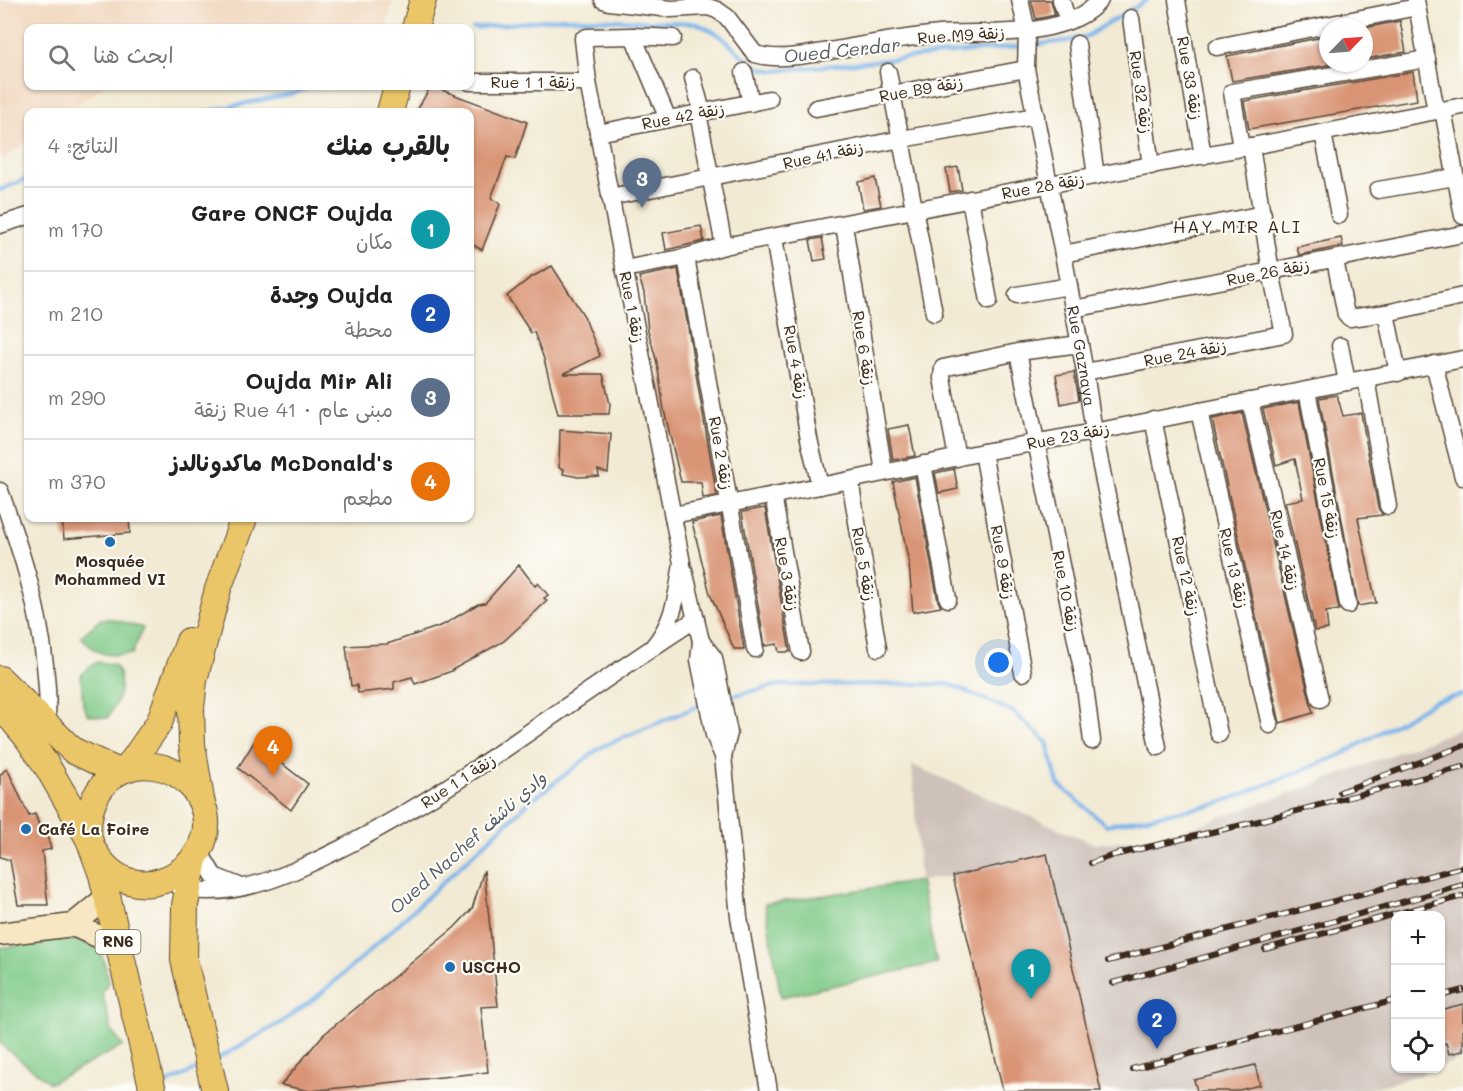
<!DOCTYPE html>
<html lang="ar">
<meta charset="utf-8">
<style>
:root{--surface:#fff;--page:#f2f2f2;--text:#222;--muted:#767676;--line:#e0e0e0;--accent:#1f6fb2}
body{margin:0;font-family:Mali,"Playpen Sans Arabic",sans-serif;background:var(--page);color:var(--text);direction:rtl}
.controls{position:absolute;right:18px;bottom:18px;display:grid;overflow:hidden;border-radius:12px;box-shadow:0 2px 4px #0004}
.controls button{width:54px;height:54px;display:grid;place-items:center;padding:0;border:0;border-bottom:2px solid var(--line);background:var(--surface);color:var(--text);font:30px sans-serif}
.compass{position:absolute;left:1319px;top:18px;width:54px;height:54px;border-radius:50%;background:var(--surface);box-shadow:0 2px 4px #0004;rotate:65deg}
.you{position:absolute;left:999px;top:663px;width:21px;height:21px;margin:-15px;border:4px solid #fff;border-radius:50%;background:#1a73e8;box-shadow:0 0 0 9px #1a73e833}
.badge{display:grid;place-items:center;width:39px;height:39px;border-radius:50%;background:var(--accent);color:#fff;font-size:20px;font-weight:700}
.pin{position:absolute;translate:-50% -50px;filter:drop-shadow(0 2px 3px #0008)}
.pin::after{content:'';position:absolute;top:32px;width:21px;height:18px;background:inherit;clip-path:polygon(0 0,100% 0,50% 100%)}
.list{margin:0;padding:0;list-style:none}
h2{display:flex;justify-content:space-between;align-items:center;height:78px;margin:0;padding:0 24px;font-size:26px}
h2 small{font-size:20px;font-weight:400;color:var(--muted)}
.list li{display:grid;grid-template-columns:39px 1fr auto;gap:18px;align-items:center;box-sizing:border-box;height:84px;padding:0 24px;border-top:2px solid var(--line)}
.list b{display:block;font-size:22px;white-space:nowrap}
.list p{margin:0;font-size:20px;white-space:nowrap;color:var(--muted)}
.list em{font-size:20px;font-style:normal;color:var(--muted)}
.icon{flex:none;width:33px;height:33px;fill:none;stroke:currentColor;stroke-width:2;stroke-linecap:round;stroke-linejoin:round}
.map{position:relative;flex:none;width:1463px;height:1091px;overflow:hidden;direction:ltr}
.search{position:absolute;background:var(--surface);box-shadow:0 2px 4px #0004;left:24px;top:24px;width:450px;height:66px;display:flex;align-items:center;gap:15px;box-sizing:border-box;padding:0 21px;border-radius:12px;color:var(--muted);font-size:22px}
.panel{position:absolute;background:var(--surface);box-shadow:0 2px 4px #0004;left:24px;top:108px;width:450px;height:414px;border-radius:12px;direction:rtl}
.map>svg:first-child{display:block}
.built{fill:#f0d5bc}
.industrial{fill:#cec1b9}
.green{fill:#7dc987;stroke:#5c7a52;stroke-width:1.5}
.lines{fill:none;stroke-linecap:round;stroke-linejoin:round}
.stream{stroke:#7ab4eb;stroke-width:4}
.building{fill:#d99475}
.street-casing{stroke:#564739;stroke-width:19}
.secondary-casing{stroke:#564739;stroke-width:25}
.primary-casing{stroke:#564739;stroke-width:28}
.street{stroke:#fff;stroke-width:16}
.secondary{stroke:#f7e8c3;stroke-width:22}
.primary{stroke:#ebc669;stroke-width:26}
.rail-casing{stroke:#3b2a1e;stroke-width:6}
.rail{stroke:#fdfcf7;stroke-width:4;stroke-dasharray:11;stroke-linecap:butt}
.poi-dot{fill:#1f6fb2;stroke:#fdfcf7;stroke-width:2}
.labels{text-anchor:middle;stroke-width:4.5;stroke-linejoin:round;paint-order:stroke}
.shield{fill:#fdfcf7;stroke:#75695f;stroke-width:1.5}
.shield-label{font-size:15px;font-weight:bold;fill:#3b2a1e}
.street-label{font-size:16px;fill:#3b2a1e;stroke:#fdfcf7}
.poi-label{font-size:16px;font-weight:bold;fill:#3b2a1e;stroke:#fdfcf7;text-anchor:start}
.water-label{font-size:18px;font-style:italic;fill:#515a66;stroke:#fdfcf7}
.neighbourhood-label{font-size:18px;letter-spacing:1.5px;fill:#3b2a1e;stroke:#fdfcf7}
</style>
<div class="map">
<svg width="1463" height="1091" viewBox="0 0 1463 1091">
<rect width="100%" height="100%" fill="#fdfcf7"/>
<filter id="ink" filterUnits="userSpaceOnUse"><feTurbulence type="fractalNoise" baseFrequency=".0167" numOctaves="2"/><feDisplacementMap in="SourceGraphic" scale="12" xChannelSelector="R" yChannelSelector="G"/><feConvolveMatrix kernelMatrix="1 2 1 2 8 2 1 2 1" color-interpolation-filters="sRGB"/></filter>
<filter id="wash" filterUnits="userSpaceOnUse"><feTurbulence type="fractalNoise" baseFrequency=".008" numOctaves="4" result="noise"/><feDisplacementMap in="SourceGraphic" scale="24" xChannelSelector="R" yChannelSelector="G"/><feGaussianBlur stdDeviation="1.35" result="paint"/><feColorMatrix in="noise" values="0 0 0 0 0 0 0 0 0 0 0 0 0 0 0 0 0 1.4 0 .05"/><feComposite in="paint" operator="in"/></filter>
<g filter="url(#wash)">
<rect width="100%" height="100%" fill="#f2ead4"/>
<!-- built -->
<path class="built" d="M0,0H393L386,28H28V86H104L67,112H28V141L0,162Z"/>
<!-- industrial -->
<path class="industrial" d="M1463,728V1059L1441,1066L1440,916H1396V1068L1433,1069L1423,1072V1074L1362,1091H1003L953,876L920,881L912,765L1094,844L1166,836L1304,788Z"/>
<!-- green -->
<g class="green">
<path d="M101,619H112L143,628L132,654C107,656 97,657 81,636Z"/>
<path d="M98,662L115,665C126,683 119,702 107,718L88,715L83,705L81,675L89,667Z"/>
<path d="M920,881L937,963L781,997L765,904Z"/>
<path d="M66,939C101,944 101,948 109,981L102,992L112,1032L123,1046L50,1083L0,1044V948Z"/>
</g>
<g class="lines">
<!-- stream -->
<g class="stream">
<path d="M473,28L562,18L696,23L718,34L752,64L763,69L776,71L1022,46"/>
<path d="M1032,45L1067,41L1087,36L1147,0"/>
<path d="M205,112L295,93L313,86"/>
<path d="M0,190L28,178"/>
<path d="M727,697L778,685L949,684L1012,711L1047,742L1058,784L1106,825L1217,804L1341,755L1435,701L1463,695"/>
<path d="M217,1059L280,1023L318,996L364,956L528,803L601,747L703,704"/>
<path d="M160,1087L199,1068"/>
</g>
</g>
<g id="blocks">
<!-- building -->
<g class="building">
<path d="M1031,0H1051L1055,15L1036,19Z"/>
<path d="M1400,21L1406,52L1364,59V28Z"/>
<path d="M1328,36V63H1340L1232,81L1227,56Z"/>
<path d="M1413,72L1417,100L1249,129L1244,101Z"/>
<path d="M431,86L527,122L515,159L507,157L491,198L500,204L482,250L470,243V112H416Z"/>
<path d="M958,167L962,190L950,192L946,169Z"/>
<path d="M875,178L881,206L863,209L858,182Z"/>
<path d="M701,226L704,241L666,250L663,233Z"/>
<path d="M822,238L826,259L814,261L810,240Z"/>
<path d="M1341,238L1343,246L1299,255L1297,247Z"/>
<path d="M552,266L584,316L600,356L563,374H603L610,404L609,414H558L544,359L534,332L531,333L507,296L530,278Z"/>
<path d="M678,269L717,496L703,498L701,482H681L664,410L657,363L648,330L644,293L639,277Z"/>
<path d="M1074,372L1079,400L1061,404L1056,375Z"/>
<path d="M1337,395L1343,416L1361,413L1378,508L1383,515L1358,518L1376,603L1358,606L1319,398Z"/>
<path d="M1299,402L1339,610L1326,612L1328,629L1315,631L1285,502L1303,499L1295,459L1276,465L1263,409Z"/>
<path d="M1242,413L1313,713L1280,723L1212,419Z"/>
<path d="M909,425L915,456L893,460L888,429Z"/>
<path d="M560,430L611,434L608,473L598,470L599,476L578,477L563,474L564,469L559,468Z"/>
<path d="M954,469L958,489L939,493L935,473Z"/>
<path d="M915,477L938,601L941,607L913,612L909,564L893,482Z"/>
<path d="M765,508L790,652H779L777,644L765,646L742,512Z"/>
<path d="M721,516L744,649H734L710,594L692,522Z"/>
<path d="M72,518H129L130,533L64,539L62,519Z"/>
<path d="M519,565L535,586L538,583L548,595L544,598L547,601L504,641L452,670V671L415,684L412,677L394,682V689L358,693L357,685L351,686L346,646L387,644L443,625L478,604L485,603Z"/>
<path d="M254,742L308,784L291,810L238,768Z"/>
<path d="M7,768L29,816L35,814L39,825L45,828L51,849L42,851L48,905H18L10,860L0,857V775Z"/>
<path d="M1047,854L1059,907L1101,1091H1003L953,876Z"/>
<path d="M484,870L498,1006L481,1007L488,1072L310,1091L281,1085L323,1035L454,928L472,909Z"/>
<path d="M1463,1004V1051L1449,1054L1446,1043L1440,1045V1010Z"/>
<path d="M1255,1065L1260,1085L1235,1091H1197L1194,1080Z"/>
</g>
</g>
</g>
<g filter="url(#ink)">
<use href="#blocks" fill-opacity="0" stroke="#564739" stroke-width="1.5"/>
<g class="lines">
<defs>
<g id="street">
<path d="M603,0L609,2L671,9L708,7L717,10L727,17L755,54C782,62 814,53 841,49C873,43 907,37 940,34C976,32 1014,35 1049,27C1069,22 1087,16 1100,0"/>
<path id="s1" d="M1020,0L1027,31L1026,69L1063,254L1085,372L1094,432L1158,747"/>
<path d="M1061,0L1068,21"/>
<path d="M1177,0L1203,156"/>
<path d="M1416,0L1436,111"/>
<path d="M1131,18L1151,166"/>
<path d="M633,36L668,119"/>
<path d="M1077,44L1096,176"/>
<path d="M1217,47L1417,7"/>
<path d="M744,72L751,103"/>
<path d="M888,72L934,313"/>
<path d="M693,78L702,112"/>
<path d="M470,82H588"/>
<path d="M816,108L1026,69"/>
<path d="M1443,110L1463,216"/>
<path d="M698,113L724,246"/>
<path d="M598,133L769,99"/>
<path d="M1323,133L1339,215"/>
<path d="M1241,148L1232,92L1427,59"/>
<path d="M1378,190L1455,177"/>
<path d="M610,197L901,139L1036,116"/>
<path d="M970,199L989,301"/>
<path d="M0,225L28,216"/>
<path d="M844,225L884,472"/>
<path d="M774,238L809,439L820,486"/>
<path d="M1063,254L1263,214"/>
<path d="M686,257L755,649"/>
<path d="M1335,260L1346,315L1350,318L1386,313L1463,296"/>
<path d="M624,269L686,257L724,246L1463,106"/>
<path d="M1017,295L1069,286"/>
<path d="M1073,309L1463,234"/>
<path d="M1386,313L1398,373"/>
<path d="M1340,346L1347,382"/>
<path d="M1018,352L1084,679L1092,741"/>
<path d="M1434,364L1463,477"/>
<path d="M1085,372L1284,334L1271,272L1251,146"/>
<path d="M1366,378L1388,506"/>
<path d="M1307,390L1348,605"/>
<path d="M1250,401L1320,699"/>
<path d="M1199,411L1270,725"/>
<path d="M1153,419L1219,734"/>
<path d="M983,452L1023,673"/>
<path d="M957,458L942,378L943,368L1018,352L1080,344"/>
<path d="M923,464L948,599"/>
<path d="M850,480L878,648"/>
<path d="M0,491C21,551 38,601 45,665C47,686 49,704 46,725"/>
<path d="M773,495L801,652"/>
<path d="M673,515L850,480L983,452L1094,432L1463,359"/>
<path d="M684,570L701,641L699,660L714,735L723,756L739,917L769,1091"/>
<path d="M701,641L714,658L729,733L723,756"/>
<path d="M652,648C674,623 677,595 682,563L588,82L583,39L587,37L633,36L673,38"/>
<path d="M199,851L214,876L239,886"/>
<path d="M179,888C239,901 296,871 348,845C417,809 478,768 541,724C592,689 643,653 696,619"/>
</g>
<g id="secondary">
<path d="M73,925L118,945"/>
<path d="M0,934L73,925L107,897"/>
</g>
<g id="primary">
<path d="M415,28L423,0"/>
<path d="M390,112L397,86"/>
<path d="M0,679L66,744L74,751L119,772"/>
<path d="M0,705L26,736L47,766L89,839L102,875L153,1091"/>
<path d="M127,769L159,723L189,641"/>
<path d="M201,799L192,745L191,708L194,680L218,589L244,518"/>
<path d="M89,839C83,799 111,760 154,766C169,768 183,776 193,788C242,853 140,925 96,854"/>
<path d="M194,860L185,905L184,960L215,1091"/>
</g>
</defs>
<!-- street casing -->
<use href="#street" class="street-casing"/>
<!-- secondary casing -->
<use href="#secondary" class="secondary-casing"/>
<!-- primary casing -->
<use href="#primary" class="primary-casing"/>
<!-- street -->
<use href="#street" class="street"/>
<!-- secondary -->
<use href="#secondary" class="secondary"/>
<!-- primary -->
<use href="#primary" class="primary"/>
<defs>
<g id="rail">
<path d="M1340,792L1463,746"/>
<path d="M1091,863L1114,855L1259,821L1463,767"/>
<path d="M1265,949L1463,896"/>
<path d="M1108,961L1463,867"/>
<path d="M1113,983L1463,885"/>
<path d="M1440,996L1463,990"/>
<path d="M1132,1069L1396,1000"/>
</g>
</defs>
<!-- rail casing -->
<use href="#rail" class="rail-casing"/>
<!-- rail -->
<use href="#rail" class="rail"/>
</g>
</g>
<!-- markers -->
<g class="poi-dot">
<circle cx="110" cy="542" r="6"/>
<circle cx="26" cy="829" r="6"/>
<circle cx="450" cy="967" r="6"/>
</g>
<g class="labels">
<!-- shield labels -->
<rect class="shield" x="95.5" y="930" width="45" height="24" rx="4.5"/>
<g class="shield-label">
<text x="118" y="947">RN6</text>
</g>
<!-- street labels -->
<g class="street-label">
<text transform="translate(961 35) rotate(-4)" y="6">Rue M9 زنقة</text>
<text transform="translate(1190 78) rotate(80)" y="6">Rue 33 زنقة</text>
<text x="533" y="88">Rue 1 زنقة 1</text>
<text transform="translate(921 89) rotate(-10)" y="6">Rue B9 زنقة</text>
<text transform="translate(1141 92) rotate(82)" y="6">Rue 32 زنقة</text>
<text transform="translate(683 116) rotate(-11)" y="6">Rue 42 زنقة</text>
<text transform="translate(823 155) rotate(-12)" y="6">Rue 41 زنقة</text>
<text transform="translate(1043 186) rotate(-10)" y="6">Rue 28 زنقة</text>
<text transform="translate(1268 272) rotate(-11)" y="6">Rue 26 زنقة</text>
<text transform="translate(632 307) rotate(79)" y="6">Rue زنقة 1</text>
<text transform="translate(864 348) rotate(81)" y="6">Rue 6 زنقة</text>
<text transform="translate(1185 353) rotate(-11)" y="6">Rue 24 زنقة</text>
<text dy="6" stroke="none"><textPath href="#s1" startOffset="362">Rue Gaznaya</textPath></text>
<text transform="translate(796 362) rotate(80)" y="6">Rue 4 زنقة</text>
<text transform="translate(1068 436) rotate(-11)" y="6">Rue 23 زنقة</text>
<text transform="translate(721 453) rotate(80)" y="6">Rue 2 زنقة</text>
<text transform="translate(1327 498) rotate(79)" y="6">Rue 15 زنقة</text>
<text transform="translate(1285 550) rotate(77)" y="6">Rue 14 زنقة</text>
<text transform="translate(1003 562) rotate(80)" y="6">Rue 9 زنقة</text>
<text transform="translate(864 564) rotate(80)" y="6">Rue 5 زنقة</text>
<text transform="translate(1234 568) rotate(77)" y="6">Rue 13 زنقة</text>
<text transform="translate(787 574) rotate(80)" y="6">Rue 3 زنقة</text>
<text transform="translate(1186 576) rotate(78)" y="6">Rue 12 زنقة</text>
<text transform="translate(1066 591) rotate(79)" y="6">Rue 10 زنقة</text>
<text transform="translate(458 781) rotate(-33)" y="6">Rue 1 زنقة 1</text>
</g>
<!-- poi labels -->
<g class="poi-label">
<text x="110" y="567" text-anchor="middle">Mosquée<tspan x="110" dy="18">Mohammed VI</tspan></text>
<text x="38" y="835">Café La Foire</text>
<text x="462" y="973">USCHO</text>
</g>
<!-- water labels -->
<g class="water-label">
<text transform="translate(842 51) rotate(-6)" y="6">Oued Cerdar</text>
<text transform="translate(468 843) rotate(-42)" y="6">Oued Nachef وادي ناشف</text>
</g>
<!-- neighbourhood labels -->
<g class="neighbourhood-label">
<text x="1237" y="233">HAY MIR ALI</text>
</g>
</g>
</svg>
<div class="controls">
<button>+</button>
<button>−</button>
<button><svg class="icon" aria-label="locate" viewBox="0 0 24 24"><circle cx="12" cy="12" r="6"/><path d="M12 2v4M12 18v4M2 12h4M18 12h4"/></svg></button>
</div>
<svg class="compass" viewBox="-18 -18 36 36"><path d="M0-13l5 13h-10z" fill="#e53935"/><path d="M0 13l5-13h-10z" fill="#767676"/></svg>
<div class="you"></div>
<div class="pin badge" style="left:1031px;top:999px;background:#0f9aa8">1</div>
<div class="pin badge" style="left:1157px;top:1049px;background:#1a4fb4">2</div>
<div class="pin badge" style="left:642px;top:208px;background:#5c6f8a">3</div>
<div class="pin badge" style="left:273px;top:776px;background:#e8710a">4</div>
<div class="search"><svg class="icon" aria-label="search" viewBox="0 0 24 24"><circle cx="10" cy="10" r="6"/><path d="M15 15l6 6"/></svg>ابحث هنا</div>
<section class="panel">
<h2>بالقرب منك<small>النتائج: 4</small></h2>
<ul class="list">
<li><span class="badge" style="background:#0f9aa8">1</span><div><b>Gare ONCF Oujda</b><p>مكان</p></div><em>170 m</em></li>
<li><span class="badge" style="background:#1a4fb4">2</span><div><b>Oujda وجدة</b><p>محطة</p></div><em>210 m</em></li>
<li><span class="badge" style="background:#5c6f8a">3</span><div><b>Oujda Mir Ali</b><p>مبنى عام · Rue 41 زنقة</p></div><em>290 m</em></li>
<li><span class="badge" style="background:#e8710a">4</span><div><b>McDonald's ماكدونالدز</b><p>مطعم</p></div><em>370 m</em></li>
</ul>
</section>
</div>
